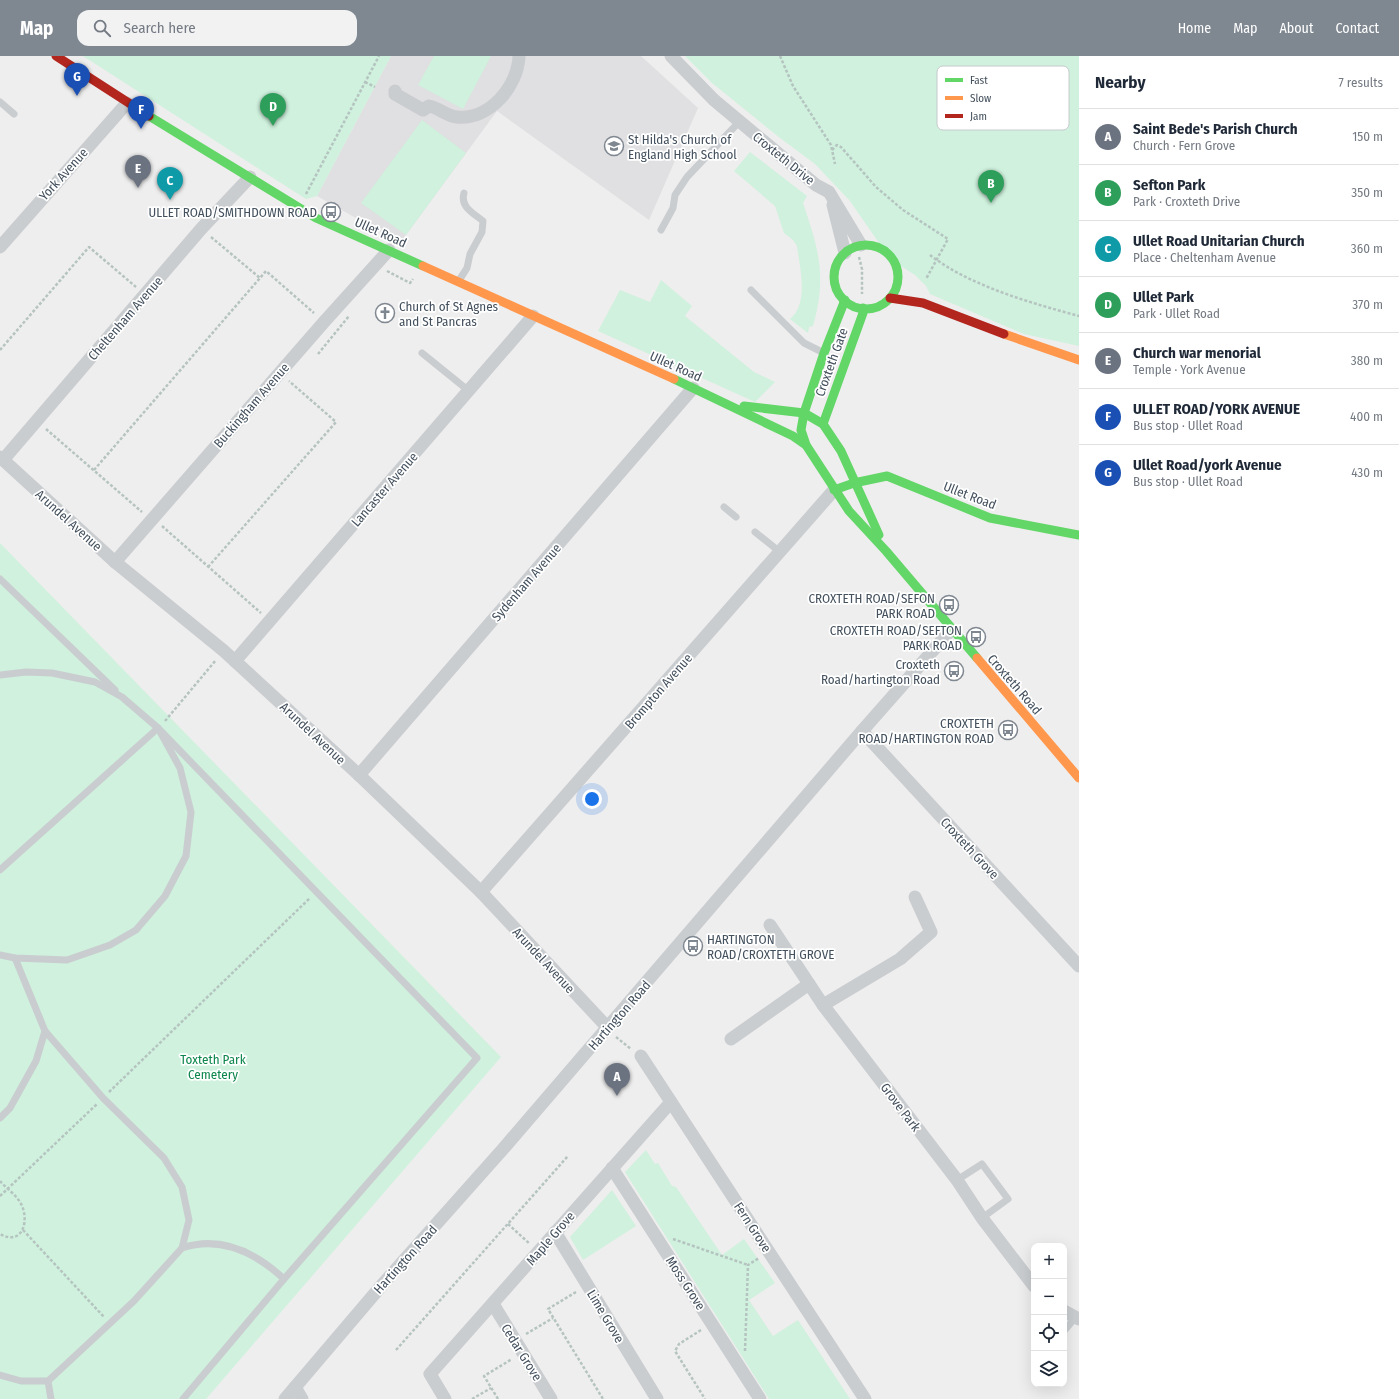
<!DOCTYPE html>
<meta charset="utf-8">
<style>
:root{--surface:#fff;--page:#f2f2f3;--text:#1f2937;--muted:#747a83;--line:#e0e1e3;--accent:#7f8790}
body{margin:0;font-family:"Fira Sans Condensed",sans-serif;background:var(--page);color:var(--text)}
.controls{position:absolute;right:12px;bottom:12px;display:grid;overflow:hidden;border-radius:8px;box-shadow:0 4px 16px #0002}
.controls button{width:36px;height:36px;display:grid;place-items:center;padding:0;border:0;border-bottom:1px solid var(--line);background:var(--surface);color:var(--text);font:20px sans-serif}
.you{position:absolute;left:592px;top:743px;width:14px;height:14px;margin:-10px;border:3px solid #fff;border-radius:50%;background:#1a73e8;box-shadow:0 0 0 6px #1a73e833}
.badge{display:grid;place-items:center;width:26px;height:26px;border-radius:50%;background:var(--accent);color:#fff;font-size:13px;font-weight:700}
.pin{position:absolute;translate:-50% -33px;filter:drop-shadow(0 1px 2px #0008)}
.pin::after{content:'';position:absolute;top:21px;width:14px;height:12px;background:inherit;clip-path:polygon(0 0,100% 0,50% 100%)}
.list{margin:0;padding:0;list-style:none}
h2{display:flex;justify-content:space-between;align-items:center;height:52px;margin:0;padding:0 16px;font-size:17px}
h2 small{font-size:13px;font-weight:400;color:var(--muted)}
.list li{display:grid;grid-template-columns:26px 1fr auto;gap:12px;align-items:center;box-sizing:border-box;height:56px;padding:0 16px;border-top:1px solid var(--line)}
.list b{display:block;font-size:15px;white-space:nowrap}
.list p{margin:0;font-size:13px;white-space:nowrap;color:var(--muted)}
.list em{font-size:13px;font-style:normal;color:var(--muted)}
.icon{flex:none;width:22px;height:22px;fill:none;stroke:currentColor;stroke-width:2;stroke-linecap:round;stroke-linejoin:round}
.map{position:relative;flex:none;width:1079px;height:1343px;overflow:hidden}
header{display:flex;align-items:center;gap:24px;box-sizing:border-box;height:56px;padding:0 20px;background:var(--accent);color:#fff}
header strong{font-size:19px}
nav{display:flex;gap:22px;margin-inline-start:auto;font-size:14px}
.search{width:280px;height:36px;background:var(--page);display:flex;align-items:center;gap:10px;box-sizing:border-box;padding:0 14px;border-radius:12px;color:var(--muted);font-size:15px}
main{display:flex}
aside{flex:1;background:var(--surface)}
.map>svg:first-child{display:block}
.education{fill:#e0dfe1}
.green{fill:#cff1dd}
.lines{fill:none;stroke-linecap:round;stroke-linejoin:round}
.path{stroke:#b5c4c0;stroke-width:2.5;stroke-dasharray:3 2;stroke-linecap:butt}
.lane{stroke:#cacdd0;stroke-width:7}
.street{stroke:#cacdd0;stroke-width:13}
.fast{stroke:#63d668;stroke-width:9}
.slow{stroke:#ff974d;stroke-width:9}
.jam{stroke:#b3261e;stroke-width:9}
.labels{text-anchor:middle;stroke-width:3.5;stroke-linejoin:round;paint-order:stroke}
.poi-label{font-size:13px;fill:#43505d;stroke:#fff;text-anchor:end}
.street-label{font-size:13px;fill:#43505d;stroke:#fff}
.park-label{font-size:13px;fill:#0c864c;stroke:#fff}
.key{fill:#fff;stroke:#c7cace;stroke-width:1}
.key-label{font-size:11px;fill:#43505d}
</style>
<header>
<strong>Map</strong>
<div class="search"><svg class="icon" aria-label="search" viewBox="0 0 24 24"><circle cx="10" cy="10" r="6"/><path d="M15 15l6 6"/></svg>Search here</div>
<nav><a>Home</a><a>Map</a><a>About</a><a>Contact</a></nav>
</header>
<main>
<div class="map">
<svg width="1079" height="1343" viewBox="0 0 1079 1343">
<rect width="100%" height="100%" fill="#efeeee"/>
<!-- education -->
<path class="education" d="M391,0H641L698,52L649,164L497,55L400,187L317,140Z"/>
<!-- green -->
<g class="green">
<path d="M83,0H391L317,140L306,143Z"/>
<path d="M434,0H491L463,53L418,29Z"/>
<path d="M685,0H1079V290L1024,278L930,238L926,230L915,219L890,203L850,145L815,108L780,82L712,27Z"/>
<path d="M422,64L466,97L406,179L361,147Z"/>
<path d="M750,96L807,140L803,147C819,194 827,221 813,270L809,271L808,277L790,263C809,247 800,213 797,190L793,184L784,177L775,150L734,115Z"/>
<path d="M661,224L692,250L685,260L754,316L775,326L755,346L598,275L620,234L650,246Z"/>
<path d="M0,487L501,1001L206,1343H0Z"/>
<path d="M646,1094L655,1108L658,1107L672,1130L676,1131L722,1199L744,1183L775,1227L749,1244L773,1280L798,1264L850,1343H769L625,1116Z"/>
<path d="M612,1134L636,1170L583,1204L570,1181Z"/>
</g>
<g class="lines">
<!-- path -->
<g class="path">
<path d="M780,0L793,30L831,89L835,108"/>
<path d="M365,26L375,31"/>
<path d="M832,94L837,89L841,91L876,131L903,154L948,183L926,223"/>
<path d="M306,138L379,0"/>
<path d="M211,181L260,222L266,215L314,257"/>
<path d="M930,199C970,230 1031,247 1079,260"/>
<path d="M859,201L862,213V238"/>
<path d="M387,215L410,227L413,223"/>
<path d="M0,294L89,191L136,231"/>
<path d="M318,298L349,260"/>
<path d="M46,373L142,456"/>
<path d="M94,414L260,222"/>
<path d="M162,470L261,557"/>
<path d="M208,511L336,366L289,325"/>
<path d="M165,665L216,604"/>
<path d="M616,981L631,993"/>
<path d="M109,1036L310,842"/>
<path d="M0,1125C6,1132 15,1138 20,1146C30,1162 24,1191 0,1178"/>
<path d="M0,1140L97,1048"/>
<path d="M508,1168L530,1188"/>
<path d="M23,1174L104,1261"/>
<path d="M673,1183L748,1209"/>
<path d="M576,1236L548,1253L603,1343"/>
<path d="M701,1274L679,1288L675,1295L705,1343"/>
<path d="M526,1278L553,1262"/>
<path d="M396,1294L568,1100"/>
<path d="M745,1295L748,1209L759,1202"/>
<path d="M472,1343L491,1332"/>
<path d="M498,1343L484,1320L512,1303"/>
</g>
<!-- lane -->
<g class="lane">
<path d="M0,46L14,58"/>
<path d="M661,174L673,152L675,139L687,121L739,66"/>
<path d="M458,226L467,212L470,198L482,176L483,165C473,157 460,151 464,137"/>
<path d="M751,234L804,287L824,297"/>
<path d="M422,297L469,335"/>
<path d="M724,451L736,461"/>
<path d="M755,476L780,496"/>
<path d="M0,523L115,634"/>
<path d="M0,619L26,616L52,617L95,626L122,641L158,672L180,712L191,756L186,800L165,840L136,874L110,889L67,904L15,902L0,899"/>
<path d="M0,814L158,672L477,1002L284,1223L183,1343"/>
<path d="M0,1062L10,1052L36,1005L45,975L15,902"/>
<path d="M957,1124L982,1108L1008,1143L982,1162"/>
<path d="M182,1192C221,1179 256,1197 284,1223"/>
<path d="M1064,1275L1075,1262"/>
<path d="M0,1319L21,1325H48L134,1245L182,1192L189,1164L182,1131L164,1102L103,1042L45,975"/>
<path d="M48,1325L51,1343"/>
</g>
<!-- street -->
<g class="street">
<path d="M671,0L714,44L816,129L829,136L861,189"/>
<path d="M395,35V38L423,54L429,50C439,52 447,60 457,61C490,64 518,30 519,0"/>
<path d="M833,149L845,197"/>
<path d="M0,191L127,47"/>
<path d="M0,401L115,506L224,595L359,719L481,836L608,972"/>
<path d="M3,404L201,173L250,121"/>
<path d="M115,506L324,266L389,194"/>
<path d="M235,605L533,260"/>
<path d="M862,675L1079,910"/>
<path d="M359,719L693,332"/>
<path d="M481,836L834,434"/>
<path d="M770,869L823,949L957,1124L982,1162L1034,1230"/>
<path d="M823,949L900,903L931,876L915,841"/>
<path d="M731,983L809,928"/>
<path d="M641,1000L865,1343"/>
<path d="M612,1112L760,1343"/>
<path d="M555,1176L657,1343"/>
<path d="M493,1248L551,1343"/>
<path d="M1064,1255L1079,1263"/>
<path d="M295,1331L302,1343"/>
<path d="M285,1343L382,1229L503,1093L862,675L951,574"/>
<path d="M445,1343L430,1318L671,1046"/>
</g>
<!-- fast -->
<g class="fast">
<path d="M149,60L316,162L423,210"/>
<circle cx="866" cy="221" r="32"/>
<path d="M845,244L824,297L804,357L801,374L806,389L849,455L886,495L977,602"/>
<path d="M674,323L793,380L806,389"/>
<path d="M744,350L804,357L823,368L841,395L879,479"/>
<path d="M823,368L863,257V252"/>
<path d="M834,434L854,427L887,420L990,462L1079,479"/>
</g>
<!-- slow -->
<g class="slow">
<path d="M423,210L674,323"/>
<path d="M1004,278L1079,304"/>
<path d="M977,602L1079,722"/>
</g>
<!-- jam -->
<g class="jam">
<path d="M56,0L149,60"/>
<path d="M890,242L923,247L1004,278"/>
</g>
</g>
<!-- icons -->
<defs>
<symbol id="school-ring" viewBox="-11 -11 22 22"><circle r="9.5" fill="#fff" stroke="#7f8790" stroke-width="1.5"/><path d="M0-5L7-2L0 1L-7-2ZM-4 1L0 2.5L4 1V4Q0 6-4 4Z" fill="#7f8790"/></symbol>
<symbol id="bus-ring" viewBox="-11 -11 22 22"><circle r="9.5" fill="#fff" stroke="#7f8790" stroke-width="1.5"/><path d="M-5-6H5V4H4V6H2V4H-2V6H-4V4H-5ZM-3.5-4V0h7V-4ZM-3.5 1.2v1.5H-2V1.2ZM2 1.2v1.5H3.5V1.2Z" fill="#7f8790"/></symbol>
<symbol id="church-ring" viewBox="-11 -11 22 22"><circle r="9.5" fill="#fff" stroke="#7f8790" stroke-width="1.5"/><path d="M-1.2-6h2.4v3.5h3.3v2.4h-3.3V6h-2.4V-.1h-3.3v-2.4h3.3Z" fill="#7f8790"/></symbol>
</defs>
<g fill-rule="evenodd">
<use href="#school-ring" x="603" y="79" width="22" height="22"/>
<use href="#bus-ring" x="320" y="145" width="22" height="22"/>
<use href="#church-ring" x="374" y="246" width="22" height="22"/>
<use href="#bus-ring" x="938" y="538" width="22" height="22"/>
<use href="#bus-ring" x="965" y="570" width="22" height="22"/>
<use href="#bus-ring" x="943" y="604" width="22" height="22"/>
<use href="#bus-ring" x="997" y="663" width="22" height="22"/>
<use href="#bus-ring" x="682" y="879" width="22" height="22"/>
</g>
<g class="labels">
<!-- poi labels -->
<g class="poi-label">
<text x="628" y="88" text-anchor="start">St Hilda's Church of<tspan x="628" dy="15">England High School</tspan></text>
<text x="317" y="161">ULLET ROAD/SMITHDOWN ROAD</text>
<text x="399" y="255" text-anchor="start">Church of St Agnes<tspan x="399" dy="15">and St Pancras</tspan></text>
<text x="935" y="547">CROXTETH ROAD/SEFON<tspan x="935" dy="15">PARK ROAD</tspan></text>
<text x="962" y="579">CROXTETH ROAD/SEFTON<tspan x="962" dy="15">PARK ROAD</tspan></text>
<text x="940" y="613">Croxteth<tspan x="940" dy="15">Road/hartington Road</tspan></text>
<text x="994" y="672">CROXTETH<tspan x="994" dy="15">ROAD/HARTINGTON ROAD</tspan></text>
<text x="707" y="888" text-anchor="start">HARTINGTON<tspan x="707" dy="15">ROAD/CROXTETH GROVE</tspan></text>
</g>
<!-- street labels -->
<g class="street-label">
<text transform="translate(784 102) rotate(39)" y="5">Croxteth Drive</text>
<text transform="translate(63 118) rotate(-48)" y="5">York Avenue</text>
<text transform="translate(381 176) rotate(24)" y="5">Ullet Road</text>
<text transform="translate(125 262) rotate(-49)" y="5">Cheltenham Avenue</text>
<text transform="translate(831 306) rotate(-70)" y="5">Croxteth Gate</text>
<text transform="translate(676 310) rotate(24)" y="5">Ullet Road</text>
<text transform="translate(251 349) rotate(-49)" y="5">Buckingham Avenue</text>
<text transform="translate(384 433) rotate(-49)" y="5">Lancaster Avenue</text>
<text transform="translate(970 439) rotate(21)" y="5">Ullet Road</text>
<text transform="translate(69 464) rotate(42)" y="5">Arundel Avenue</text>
<text transform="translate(526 526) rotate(-49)" y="5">Sydenham Avenue</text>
<text transform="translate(1015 628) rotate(49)" y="5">Croxteth Road</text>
<text transform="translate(658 635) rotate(-49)" y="5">Brompton Avenue</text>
<text transform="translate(313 677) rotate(43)" y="5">Arundel Avenue</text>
<text transform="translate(970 792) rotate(47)" y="5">Croxteth Grove</text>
<text transform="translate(544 904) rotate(47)" y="5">Arundel Avenue</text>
<text transform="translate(619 959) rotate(-49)" y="5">Hartington Road</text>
<text transform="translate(901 1051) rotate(53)" y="5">Grove Park</text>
<text transform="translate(753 1171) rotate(57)" y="5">Fern Grove</text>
<text transform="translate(550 1182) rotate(-49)" y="5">Maple Grove</text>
<text transform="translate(405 1203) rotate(-48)" y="5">Hartington Road</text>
<text transform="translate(686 1227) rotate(57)" y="5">Moss Grove</text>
<text transform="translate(606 1260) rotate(59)" y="5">Lime Grove</text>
<text transform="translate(522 1296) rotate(58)" y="5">Cedar Grove</text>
</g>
<!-- park labels -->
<g class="park-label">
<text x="213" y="1008">Toxteth Park<tspan x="213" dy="15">Cemetery</tspan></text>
</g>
</g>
<!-- legend -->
<rect x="937" y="10" width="132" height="64" rx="6" class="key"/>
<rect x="945" y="22" width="18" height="4" fill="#63d668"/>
<rect x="945" y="40" width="18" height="4" fill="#ff974d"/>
<rect x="945" y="58" width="18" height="4" fill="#b3261e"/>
<g class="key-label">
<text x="970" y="28">Fast</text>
<text x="970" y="46">Slow</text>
<text x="970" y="64">Jam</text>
</g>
</svg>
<div class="controls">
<button>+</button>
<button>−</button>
<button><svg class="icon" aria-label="locate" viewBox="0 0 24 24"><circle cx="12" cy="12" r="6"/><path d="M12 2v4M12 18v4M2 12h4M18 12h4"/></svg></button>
<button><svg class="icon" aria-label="layers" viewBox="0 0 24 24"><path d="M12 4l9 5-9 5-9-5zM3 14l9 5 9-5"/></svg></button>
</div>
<div class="you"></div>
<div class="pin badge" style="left:617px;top:1040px;background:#6b7280">A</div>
<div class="pin badge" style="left:991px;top:147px;background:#2e9e5b">B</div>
<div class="pin badge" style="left:170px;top:144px;background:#0f9aa8">C</div>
<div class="pin badge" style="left:273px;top:70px;background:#2e9e5b">D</div>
<div class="pin badge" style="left:138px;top:132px;background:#6b7280">E</div>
<div class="pin badge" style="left:141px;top:73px;background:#1a4fb4">F</div>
<div class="pin badge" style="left:77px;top:40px;background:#1a4fb4">G</div>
</div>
<aside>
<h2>Nearby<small>7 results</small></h2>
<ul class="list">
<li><span class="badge" style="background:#6b7280">A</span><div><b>Saint Bede's Parish Church</b><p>Church · Fern Grove</p></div><em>150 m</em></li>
<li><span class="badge" style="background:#2e9e5b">B</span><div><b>Sefton Park</b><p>Park · Croxteth Drive</p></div><em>350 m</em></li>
<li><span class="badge" style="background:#0f9aa8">C</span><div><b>Ullet Road Unitarian Church</b><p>Place · Cheltenham Avenue</p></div><em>360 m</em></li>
<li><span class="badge" style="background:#2e9e5b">D</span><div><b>Ullet Park</b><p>Park · Ullet Road</p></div><em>370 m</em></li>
<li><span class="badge" style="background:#6b7280">E</span><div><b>Church war menorial</b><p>Temple · York Avenue</p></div><em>380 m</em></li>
<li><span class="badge" style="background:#1a4fb4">F</span><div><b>ULLET ROAD/YORK AVENUE</b><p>Bus stop · Ullet Road</p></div><em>400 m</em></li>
<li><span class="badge" style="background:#1a4fb4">G</span><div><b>Ullet Road/york Avenue</b><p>Bus stop · Ullet Road</p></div><em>430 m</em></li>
</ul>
</aside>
</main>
